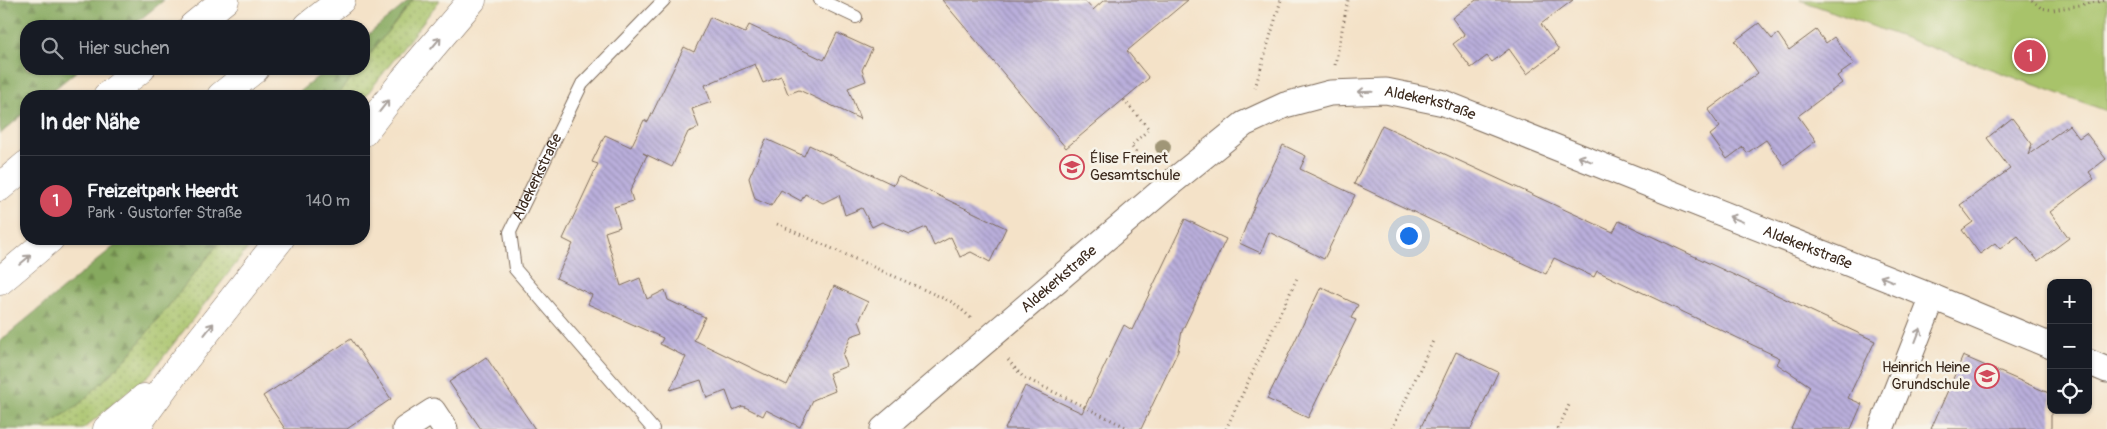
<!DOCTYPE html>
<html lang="de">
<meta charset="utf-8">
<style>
:root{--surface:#171b24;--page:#242831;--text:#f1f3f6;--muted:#9ea1a6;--line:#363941;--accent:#d1495b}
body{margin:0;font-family:Pangolin,sans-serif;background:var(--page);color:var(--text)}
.controls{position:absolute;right:15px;bottom:15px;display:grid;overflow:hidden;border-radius:10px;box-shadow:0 1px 4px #0004}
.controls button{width:45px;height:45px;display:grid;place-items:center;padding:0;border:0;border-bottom:1px solid var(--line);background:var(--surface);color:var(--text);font:25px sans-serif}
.you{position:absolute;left:1408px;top:235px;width:18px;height:18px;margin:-12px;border:4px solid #fff;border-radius:50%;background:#1a73e8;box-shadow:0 0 0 8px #1a73e833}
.badge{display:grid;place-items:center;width:32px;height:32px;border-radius:50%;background:var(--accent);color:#fff;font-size:16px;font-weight:700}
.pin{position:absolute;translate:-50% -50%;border:2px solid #fff;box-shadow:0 1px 5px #0006}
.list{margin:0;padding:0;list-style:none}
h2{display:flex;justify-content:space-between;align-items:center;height:65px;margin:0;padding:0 20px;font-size:21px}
h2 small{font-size:16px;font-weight:400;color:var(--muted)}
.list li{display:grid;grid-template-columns:32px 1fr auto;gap:15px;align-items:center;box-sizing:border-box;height:90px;padding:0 20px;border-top:1px solid var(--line)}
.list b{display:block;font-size:19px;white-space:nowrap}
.list p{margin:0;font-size:16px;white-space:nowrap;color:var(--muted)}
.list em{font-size:16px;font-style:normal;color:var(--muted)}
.icon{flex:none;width:28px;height:28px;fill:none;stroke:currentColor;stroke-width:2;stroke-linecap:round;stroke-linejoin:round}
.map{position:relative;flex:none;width:2107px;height:429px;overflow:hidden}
.search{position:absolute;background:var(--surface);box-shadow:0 1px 4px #0004;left:20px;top:20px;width:350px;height:55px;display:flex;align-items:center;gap:12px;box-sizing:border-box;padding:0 18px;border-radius:20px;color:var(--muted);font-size:19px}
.panel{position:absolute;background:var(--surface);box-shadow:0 1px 4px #0004;left:20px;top:90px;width:350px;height:155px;border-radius:20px}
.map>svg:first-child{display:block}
.grass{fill:url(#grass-dots);stroke:#727644}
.forest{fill:url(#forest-firs);stroke:#606a3e}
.green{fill:#a8c36a;stroke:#727644}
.building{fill:url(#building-back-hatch)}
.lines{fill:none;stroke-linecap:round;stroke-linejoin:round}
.lane-casing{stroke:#7c6a5a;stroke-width:14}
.street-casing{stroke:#7c6a5a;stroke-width:27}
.highway-casing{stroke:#7c6a5a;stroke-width:29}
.path{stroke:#7c6a5a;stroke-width:3;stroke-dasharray:1 4;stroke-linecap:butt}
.lane{stroke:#fff;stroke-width:12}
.street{stroke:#fff;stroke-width:25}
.highway{stroke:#fff;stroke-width:28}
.tree{fill:#a09677}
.oneway{stroke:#a79f9a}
.labels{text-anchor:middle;stroke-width:5;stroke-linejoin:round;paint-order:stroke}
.street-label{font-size:15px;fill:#3b2a1e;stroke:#f7f3e8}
.poi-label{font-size:15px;fill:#3b2a1e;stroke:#f7f3e8;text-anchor:start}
</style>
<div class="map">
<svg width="2107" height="429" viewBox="0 0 2107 429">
<defs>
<pattern id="grass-dots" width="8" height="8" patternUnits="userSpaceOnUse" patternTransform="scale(1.25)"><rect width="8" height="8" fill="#a8c36a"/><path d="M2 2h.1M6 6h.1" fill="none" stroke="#8a9f57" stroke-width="1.8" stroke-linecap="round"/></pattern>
<pattern id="forest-firs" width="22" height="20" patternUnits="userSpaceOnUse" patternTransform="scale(1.25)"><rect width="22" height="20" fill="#86a95e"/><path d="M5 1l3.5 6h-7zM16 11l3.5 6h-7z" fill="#6f8a4d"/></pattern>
<pattern id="building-back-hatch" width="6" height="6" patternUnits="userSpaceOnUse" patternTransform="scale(1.25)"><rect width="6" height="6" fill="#baafdc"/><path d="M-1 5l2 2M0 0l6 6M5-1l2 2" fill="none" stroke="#988fb2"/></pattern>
</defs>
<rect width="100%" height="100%" fill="#f7f3e8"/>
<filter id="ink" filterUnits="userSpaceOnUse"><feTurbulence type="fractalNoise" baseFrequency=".02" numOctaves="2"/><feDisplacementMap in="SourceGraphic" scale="10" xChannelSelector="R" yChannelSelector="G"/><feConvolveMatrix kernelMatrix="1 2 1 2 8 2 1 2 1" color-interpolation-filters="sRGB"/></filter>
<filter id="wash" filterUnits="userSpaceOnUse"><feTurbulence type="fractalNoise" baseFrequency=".0096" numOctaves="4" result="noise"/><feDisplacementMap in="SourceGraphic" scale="20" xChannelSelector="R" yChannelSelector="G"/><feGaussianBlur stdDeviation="1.12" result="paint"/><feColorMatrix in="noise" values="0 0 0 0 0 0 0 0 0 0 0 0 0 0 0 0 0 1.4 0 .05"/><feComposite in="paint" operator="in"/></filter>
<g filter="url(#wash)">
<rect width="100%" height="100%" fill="#f4e2c8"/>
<!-- grass -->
<g class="grass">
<path d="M413,0H440L364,98V96H336L358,69H364V61Z"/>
<path d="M222,239H255L150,374L83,429H41L76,407L126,359Z"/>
</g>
<!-- forest -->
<g class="forest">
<path d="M0,0H164L132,26H26V69H79L46,96H26V112L0,134Z"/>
<path d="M410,0H413L364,61V38Z"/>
<path d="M327,69H358L336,96H294Z"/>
<path d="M123,239H222L126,359L76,407L41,429H0V341Z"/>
</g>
<!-- green -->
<path class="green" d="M1800,0H2107V111Z"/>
<g id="blocks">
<!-- building -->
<g class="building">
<path d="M942,0H1084L1093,10L1104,0H1188L1127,51L1149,78L1066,148Z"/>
<path d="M1476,0H1573L1541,24L1559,50L1527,74L1509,49L1492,62L1487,56L1471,68L1453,44L1465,35L1452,18Z"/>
<path d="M710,17L745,33L749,25L824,60L837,33L872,49L862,70L866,81L848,88L860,119L799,90L788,94L781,76L763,83L755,64L705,85L711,102L692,109L699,128L688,132L672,167L643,153L647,155L630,191L633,201L614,207L620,227L605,232L621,286L640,278L647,299L665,290L668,300L705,317L694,340L787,385L834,286L868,302L859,321L863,332L851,336L843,355L847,366L829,373L835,391L813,400L800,427L766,410L763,416L743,406L733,410L726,391L707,398L701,380L670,390L686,357L660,344L663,338L588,304L592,295L556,278L573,244L563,239L598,164L592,162L605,135L631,147L644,120L648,122L684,47L694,52Z"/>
<path d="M1759,23L1772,39L1778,34L1789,50L1816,30L1826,43L1834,37L1854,64L1837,76L1842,83L1798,116L1816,141L1784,165L1766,140L1747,153L1743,147L1727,159L1710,135L1720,127L1708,110L1758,73L1735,41Z"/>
<path d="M2012,118L2032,144L2028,155L2069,125L2079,138L2086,133L2106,159L2089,172L2094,179L2050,212L2069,238L2038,261L2018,236L2000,249L1995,243L1980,254L1962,230L1973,222L1960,205L2010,169L1987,138Z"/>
<path d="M1382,125L1613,232L1619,221L1875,341L1848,398L1862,404L1851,429H1791L1810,386L1777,364L1780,358L1597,271L1594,277L1554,258L1546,274L1354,184Z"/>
<path d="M766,139L804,156L809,145L894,185L898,176L1006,228L990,262L971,252L960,257L951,237L934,246L926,227L910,234L882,222L872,227L862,208L845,215L839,195L823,203L805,194L801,201L781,190L771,206L755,199L749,178Z"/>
<path d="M1283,145L1306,156L1300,169L1355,195L1324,259L1269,232L1261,253L1239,243L1258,197Z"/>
<path d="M1185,219L1226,239L1182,331L1178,351L1141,429H1005L1025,386L1082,413L1124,325L1132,330Z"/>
<path d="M1321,287L1358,305L1351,318L1356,320L1308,418L1267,399Z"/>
<path d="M351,339L391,399L347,429H285L263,396Z"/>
<path d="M1456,352L1498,372L1471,429H1420Z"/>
<path d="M1963,356L2051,394V429H1931Z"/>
<path d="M486,357L535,429H481L449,382Z"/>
</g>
</g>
</g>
<g filter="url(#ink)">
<use href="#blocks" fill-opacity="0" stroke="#7c6a5a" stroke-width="1"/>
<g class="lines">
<defs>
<g id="lane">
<path d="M820,0L856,17"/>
<path id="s1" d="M653,429L515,269L510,232L582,84L664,0"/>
</g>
<g id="street">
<path d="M2088,362L2107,370"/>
<path d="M405,429L433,411L445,429"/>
<path id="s2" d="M883,429L1166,187L1244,124L1285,105L1330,93L1386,91L1444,103L1933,297L2051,346"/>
<path d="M1881,429L1933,297"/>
</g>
<g id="highway">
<path d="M193,26L225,0"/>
<path d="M308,26L341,0"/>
<path d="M107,96L141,69"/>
<path d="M221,96L255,69"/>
<path d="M364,132L404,80L472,0"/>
<path d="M0,187L26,165"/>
<path d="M0,281L50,239"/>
<path d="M107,429L144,398"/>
<path d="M134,429L179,367L280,239"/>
</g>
</defs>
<!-- lane casing -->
<use href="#lane" class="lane-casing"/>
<!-- street casing -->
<use href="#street" class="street-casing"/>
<!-- highway casing -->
<use href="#highway" class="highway-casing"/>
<!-- path -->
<g class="path">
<path d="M2032,0L2041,8L2053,10L2107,0"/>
<path d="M1335,65L1348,0"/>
<path d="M1255,88L1281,0"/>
<path d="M1124,100L1149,129L1131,146L1148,166"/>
<path d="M777,224L954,303L971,318"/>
<path d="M1008,360L1023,377L1130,429"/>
<path d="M1226,429L1298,276"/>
<path d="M1392,429L1433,341"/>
<path d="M1558,429L1569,405"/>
</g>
<!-- lane -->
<use href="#lane" class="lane"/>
<!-- street -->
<use href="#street" class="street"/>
<!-- highway -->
<use href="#highway" class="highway"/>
</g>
<!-- trees -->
<circle class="tree" cx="1163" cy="147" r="8"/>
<!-- one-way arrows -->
<defs><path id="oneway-shaft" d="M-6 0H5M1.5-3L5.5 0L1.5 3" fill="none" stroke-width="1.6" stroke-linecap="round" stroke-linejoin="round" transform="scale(1.25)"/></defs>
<g class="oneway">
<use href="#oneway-shaft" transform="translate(436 43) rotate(-50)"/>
<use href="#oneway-shaft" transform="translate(1365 92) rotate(178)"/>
<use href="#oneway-shaft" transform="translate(384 106) rotate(-52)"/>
<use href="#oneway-shaft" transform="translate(1585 159) rotate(-158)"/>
<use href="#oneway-shaft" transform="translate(1736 219) rotate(-158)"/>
<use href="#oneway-shaft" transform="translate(25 260) rotate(-40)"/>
<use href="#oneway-shaft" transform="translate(1887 279) rotate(-158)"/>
<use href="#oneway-shaft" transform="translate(209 329) rotate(-52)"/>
<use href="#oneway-shaft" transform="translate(1918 335) rotate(-69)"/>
</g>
</g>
<!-- icons -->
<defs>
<symbol id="school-ring" viewBox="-11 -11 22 22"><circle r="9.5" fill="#f7f3e8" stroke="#d1495b" stroke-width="1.5"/><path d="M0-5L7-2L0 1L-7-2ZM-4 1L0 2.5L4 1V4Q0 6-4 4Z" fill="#d1495b"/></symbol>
</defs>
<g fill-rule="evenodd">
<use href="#school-ring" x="1058" y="153" width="28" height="28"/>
<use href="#school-ring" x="1973" y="362" width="28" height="28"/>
</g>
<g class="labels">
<!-- street labels -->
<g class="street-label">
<text dy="5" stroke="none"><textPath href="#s2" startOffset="666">Aldekerkstraße</textPath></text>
<text dy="5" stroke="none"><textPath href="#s1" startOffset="310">Aldekerkstraße</textPath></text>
<text dy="5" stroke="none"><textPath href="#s2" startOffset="1071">Aldekerkstraße</textPath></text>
<text dy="5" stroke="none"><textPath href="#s2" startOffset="231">Aldekerkstraße</textPath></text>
</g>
<!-- poi labels -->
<g class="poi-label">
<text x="1090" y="163">Élise Freinet<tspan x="1090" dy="17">Gesamtschule</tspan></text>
<text x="1970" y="372" text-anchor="end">Heinrich Heine<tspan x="1970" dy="17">Grundschule</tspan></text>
</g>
</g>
</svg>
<div class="controls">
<button>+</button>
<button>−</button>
<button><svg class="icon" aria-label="locate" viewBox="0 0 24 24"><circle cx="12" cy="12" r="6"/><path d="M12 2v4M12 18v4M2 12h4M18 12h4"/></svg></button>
</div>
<div class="you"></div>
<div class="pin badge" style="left:2030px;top:56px">1</div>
<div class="search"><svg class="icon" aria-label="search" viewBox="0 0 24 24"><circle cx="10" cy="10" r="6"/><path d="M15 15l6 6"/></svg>Hier suchen</div>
<section class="panel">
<h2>In der Nähe<small></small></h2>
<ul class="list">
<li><span class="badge">1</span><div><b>Freizeitpark Heerdt</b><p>Park · Gustorfer Straße</p></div><em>140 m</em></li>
</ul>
</section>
</div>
